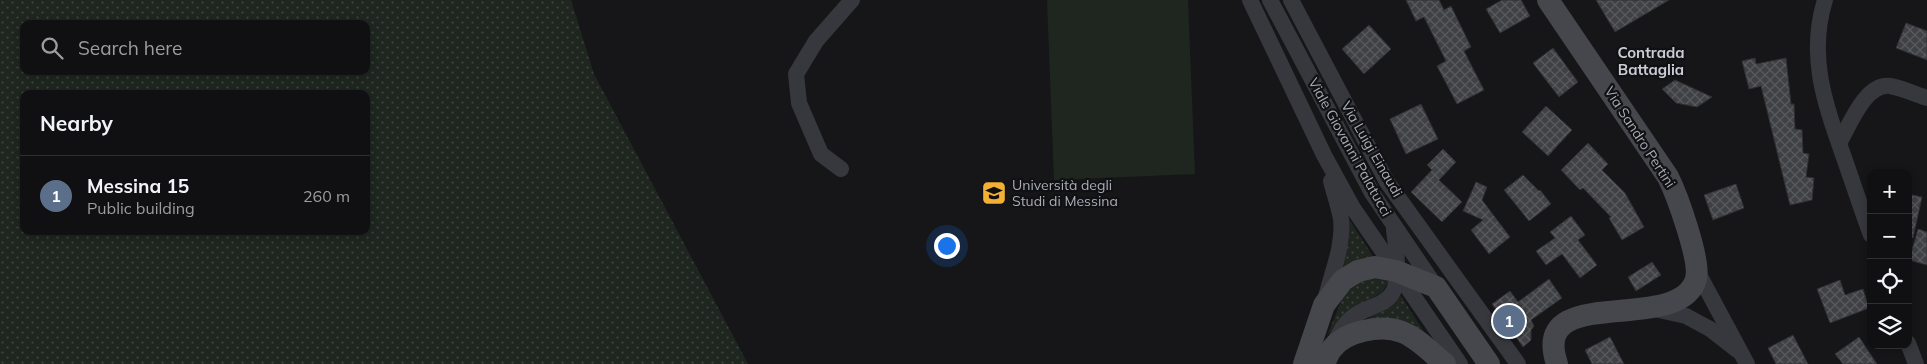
<!DOCTYPE html>
<meta charset="utf-8">
<style>
:root{--surface:#101012;--page:#19191b;--text:#f1f3f6;--muted:#9c9d9f;--line:#303032;--accent:#f2b134}
body{margin:0;font-family:Mulish,sans-serif;background:var(--page);color:var(--text)}
.controls{position:absolute;right:15px;bottom:15px;display:grid;overflow:hidden;border-radius:10px;box-shadow:0 2px 8px #0003}
.controls button{width:45px;height:45px;display:grid;place-items:center;padding:0;border:0;border-bottom:1px solid var(--line);background:var(--surface);color:var(--text);font:25px sans-serif}
.you{position:absolute;left:946px;top:245px;width:18px;height:18px;margin:-12px;border:4px solid #fff;border-radius:50%;background:#1a73e8;box-shadow:0 0 0 8px #1a73e833}
.badge{display:grid;place-items:center;width:32px;height:32px;border-radius:50%;background:var(--accent);color:#fff;font-size:16px;font-weight:700}
.pin{position:absolute;translate:-50% -50%;border:2px solid #fff;box-shadow:0 1px 5px #0006}
.list{margin:0;padding:0;list-style:none}
h2{display:flex;justify-content:space-between;align-items:center;height:65px;margin:0;padding:0 20px;font-size:21px}
h2 small{font-size:16px;font-weight:400;color:var(--muted)}
.list li{display:grid;grid-template-columns:32px 1fr auto;gap:15px;align-items:center;box-sizing:border-box;height:80px;padding:0 20px;border-top:1px solid var(--line)}
.list b{display:block;font-size:19px;white-space:nowrap}
.list p{margin:0;font-size:16px;white-space:nowrap;color:var(--muted)}
.list em{font-size:16px;font-style:normal;color:var(--muted)}
.icon{flex:none;width:28px;height:28px;fill:none;stroke:currentColor;stroke-width:2;stroke-linecap:round;stroke-linejoin:round}
.map{position:relative;flex:none;width:1927px;height:364px;overflow:hidden}
.search{position:absolute;background:var(--surface);box-shadow:0 2px 8px #0003;left:20px;top:20px;width:350px;height:55px;display:flex;align-items:center;gap:12px;box-sizing:border-box;padding:0 18px;border-radius:10px;color:var(--muted);font-size:19px}
.panel{position:absolute;background:var(--surface);box-shadow:0 2px 8px #0003;left:20px;top:90px;width:350px;height:145px;border-radius:10px}
.map>svg:first-child{display:block}
.grass{fill:url(#grass-dots);fill-rule:evenodd}
.pitch{fill:#1e261f}
.building{fill:url(#building-cross-hatch);stroke:#303034}
.lines{fill:none;stroke-linecap:round;stroke-linejoin:round}
.street{stroke:#37383d;stroke-width:16}
.secondary{stroke:#45474d;stroke-width:22}
.labels{text-anchor:middle;stroke-width:4.5;stroke-linejoin:round;paint-order:stroke}
.street-label{font-size:14px;fill:#a8adb8;stroke:#111113}
.poi-label{font-size:14px;fill:#a8adb8;stroke:#111113;text-anchor:start}
.neighbourhood-label{font-size:15px;font-weight:bold;fill:#c9ccd4;stroke:#111113}
</style>
<div class="map">
<svg width="1927" height="364" viewBox="0 0 1927 364">
<defs>
<pattern id="grass-dots" width="8" height="8" patternUnits="userSpaceOnUse" patternTransform="scale(1.25)"><rect width="8" height="8" fill="#1e261f"/><path d="M2 2h.1M6 6h.1" fill="none" stroke="#3c433d" stroke-width="1.8" stroke-linecap="round"/></pattern>
<pattern id="building-cross-hatch" width="8" height="8" patternUnits="userSpaceOnUse" patternTransform="scale(1.25)"><rect width="8" height="8" fill="#404145"/><path d="M0 0l8 8M0 8l8-8" fill="none" stroke="#595a5e"/></pattern>
</defs>
<rect width="100%" height="100%" fill="#161618"/>
<!-- grass -->
<g class="grass">
<path d="M0,0H571L594,74L748,364H0ZM24,24H366V71H24ZM24,94H366V231H24Z"/>
<path d="M1349,219L1374,258L1342,270L1349,239Z"/>
<path d="M1369,276L1390,280L1382,292L1340,319L1327,336L1342,299L1350,288Z"/>
<path d="M1401,296L1426,335L1366,320L1390,306Z"/>
</g>
<!-- pitch -->
<path class="pitch" d="M1047,0H1188L1195,174L1054,180Z"/>
<!-- building -->
<g class="building">
<path d="M1406,0H1439L1444,10L1451,6L1471,47L1464,51L1484,90L1457,104L1437,66L1446,61L1424,17L1416,21Z"/>
<path d="M1502,0H1521L1530,16L1500,33L1486,9Z"/>
<path d="M1596,0H1669L1615,32Z"/>
<path d="M1906,23L1927,31V60L1896,48Z"/>
<path d="M1369,25L1391,49L1364,74L1342,49Z"/>
<path d="M1553,48L1578,82L1559,97L1533,63Z"/>
<path d="M1755,58L1756,64L1786,58L1791,104H1794L1795,129L1802,130L1803,153L1809,154L1806,177L1814,178L1812,200L1790,205L1761,86L1749,89L1742,61Z"/>
<path d="M1675,80L1712,97L1697,107L1676,103L1662,89Z"/>
<path d="M1421,104L1438,139L1406,154L1390,119Z"/>
<path d="M1546,106L1572,130L1548,156L1522,132Z"/>
<path d="M1588,143L1608,164L1602,170L1625,193L1644,227L1622,240L1609,218L1611,217L1583,188L1580,190L1561,170Z"/>
<path d="M1443,149L1456,162L1439,180L1462,202L1442,222L1411,192L1432,170L1427,165Z"/>
<path d="M1523,175L1539,191L1540,190L1551,204L1529,221L1504,190Z"/>
<path d="M1476,182L1487,187L1482,200L1510,237L1489,254L1471,230L1483,220L1463,211Z"/>
<path d="M1736,184L1744,208L1713,220L1704,195Z"/>
<path d="M1908,194L1922,197L1913,238L1908,237Z"/>
<path d="M1571,216L1585,235L1578,240L1597,265L1580,278L1562,254L1546,265L1536,251L1555,238L1550,232Z"/>
<path d="M1918,229L1927,232V265L1909,260Z"/>
<path d="M1652,262L1661,275L1636,291L1628,277Z"/>
<path d="M1549,279L1562,298L1531,320L1534,326L1531,330V340L1523,347L1492,304L1510,291L1518,302Z"/>
<path d="M1840,280L1845,295L1863,289L1869,308L1830,323L1817,289Z"/>
<path d="M1793,335L1808,364H1776L1768,348Z"/>
<path d="M1610,337L1624,364H1592L1585,350Z"/>
<path d="M1859,337L1877,364H1843L1835,354Z"/>
</g>
<g class="lines">
<!-- street -->
<g class="street">
<path d="M1250,0L1324,155L1353,208L1460,364"/>
<path d="M1270,0L1372,193L1436,287"/>
<path d="M1291,0L1387,182L1518,364"/>
<path d="M1825,0C1808,55 1824,101 1842,152C1852,180 1861,208 1871,235"/>
<path d="M1839,143C1850,125 1865,83 1890,86C1902,88 1915,94 1927,98"/>
<path d="M841,169L821,154L799,103L796,74L816,41L852,0"/>
<path d="M1697,271L1747,364"/>
<path d="M1325,301C1331,274 1344,247 1341,219C1339,207 1334,193 1331,181"/>
<path d="M1650,308L1686,316L1710,329L1737,350"/>
<path d="M1908,343L1916,364"/>
<path d="M1333,345C1339,334 1344,323 1354,316C1366,307 1385,306 1393,292C1400,281 1396,243 1394,230"/>
</g>
<!-- secondary -->
<g class="secondary">
<path d="M1548,0L1668,177C1677,195 1701,261 1696,279C1679,337 1529,280 1557,364"/>
<path d="M1304,364L1324,305L1343,280L1358,271L1375,267L1396,271L1436,287L1489,364"/>
<path d="M1324,364C1326,360 1328,354 1331,350C1344,331 1381,324 1402,332C1418,338 1431,353 1445,364"/>
</g>
</g>
<!-- icons -->
<defs>
<symbol id="university-square" viewBox="-11 -11 22 22"><rect x="-9" y="-9" width="18" height="18" rx="4" fill="#f2b134" stroke="#111113"/><path d="M0-5L7-2L0 1L-7-2ZM-4 1L0 2.5L4 1V4Q0 6-4 4Z" fill="#111"/></symbol>
</defs>
<g fill-rule="evenodd">
<use href="#university-square" x="980" y="179" width="28" height="28"/>
</g>
<g class="labels">
<!-- street labels -->
<g class="street-label">
<text transform="translate(1640 137) rotate(57)" y="5">Via Sandro Pertini</text>
<text transform="translate(1350 147) rotate(61)" y="5">Viale Giovanni Palatucci</text>
<text transform="translate(1372 149) rotate(60)" y="5">Via Luigi Einaudi</text>
</g>
<!-- poi labels -->
<g class="poi-label">
<text x="1012" y="190">Università degli<tspan x="1012" dy="16">Studi di Messina</tspan></text>
</g>
<!-- neighbourhood labels -->
<g class="neighbourhood-label">
<text x="1651" y="58">Contrada<tspan x="1651" dy="17">Battaglia</tspan></text>
</g>
</g>
</svg>
<div class="controls">
<button>+</button>
<button>−</button>
<button><svg class="icon" aria-label="locate" viewBox="0 0 24 24"><circle cx="12" cy="12" r="6"/><path d="M12 2v4M12 18v4M2 12h4M18 12h4"/></svg></button>
<button><svg class="icon" aria-label="layers" viewBox="0 0 24 24"><path d="M12 4l9 5-9 5-9-5zM3 14l9 5 9-5"/></svg></button>
</div>
<div class="you"></div>
<div class="pin badge" style="left:1509px;top:321px;background:#5c6f8a">1</div>
<div class="search"><svg class="icon" aria-label="search" viewBox="0 0 24 24"><circle cx="10" cy="10" r="6"/><path d="M15 15l6 6"/></svg>Search here</div>
<section class="panel">
<h2>Nearby<small></small></h2>
<ul class="list">
<li><span class="badge" style="background:#5c6f8a">1</span><div><b>Messina 15</b><p>Public building</p></div><em>260 m</em></li>
</ul>
</section>
</div>
